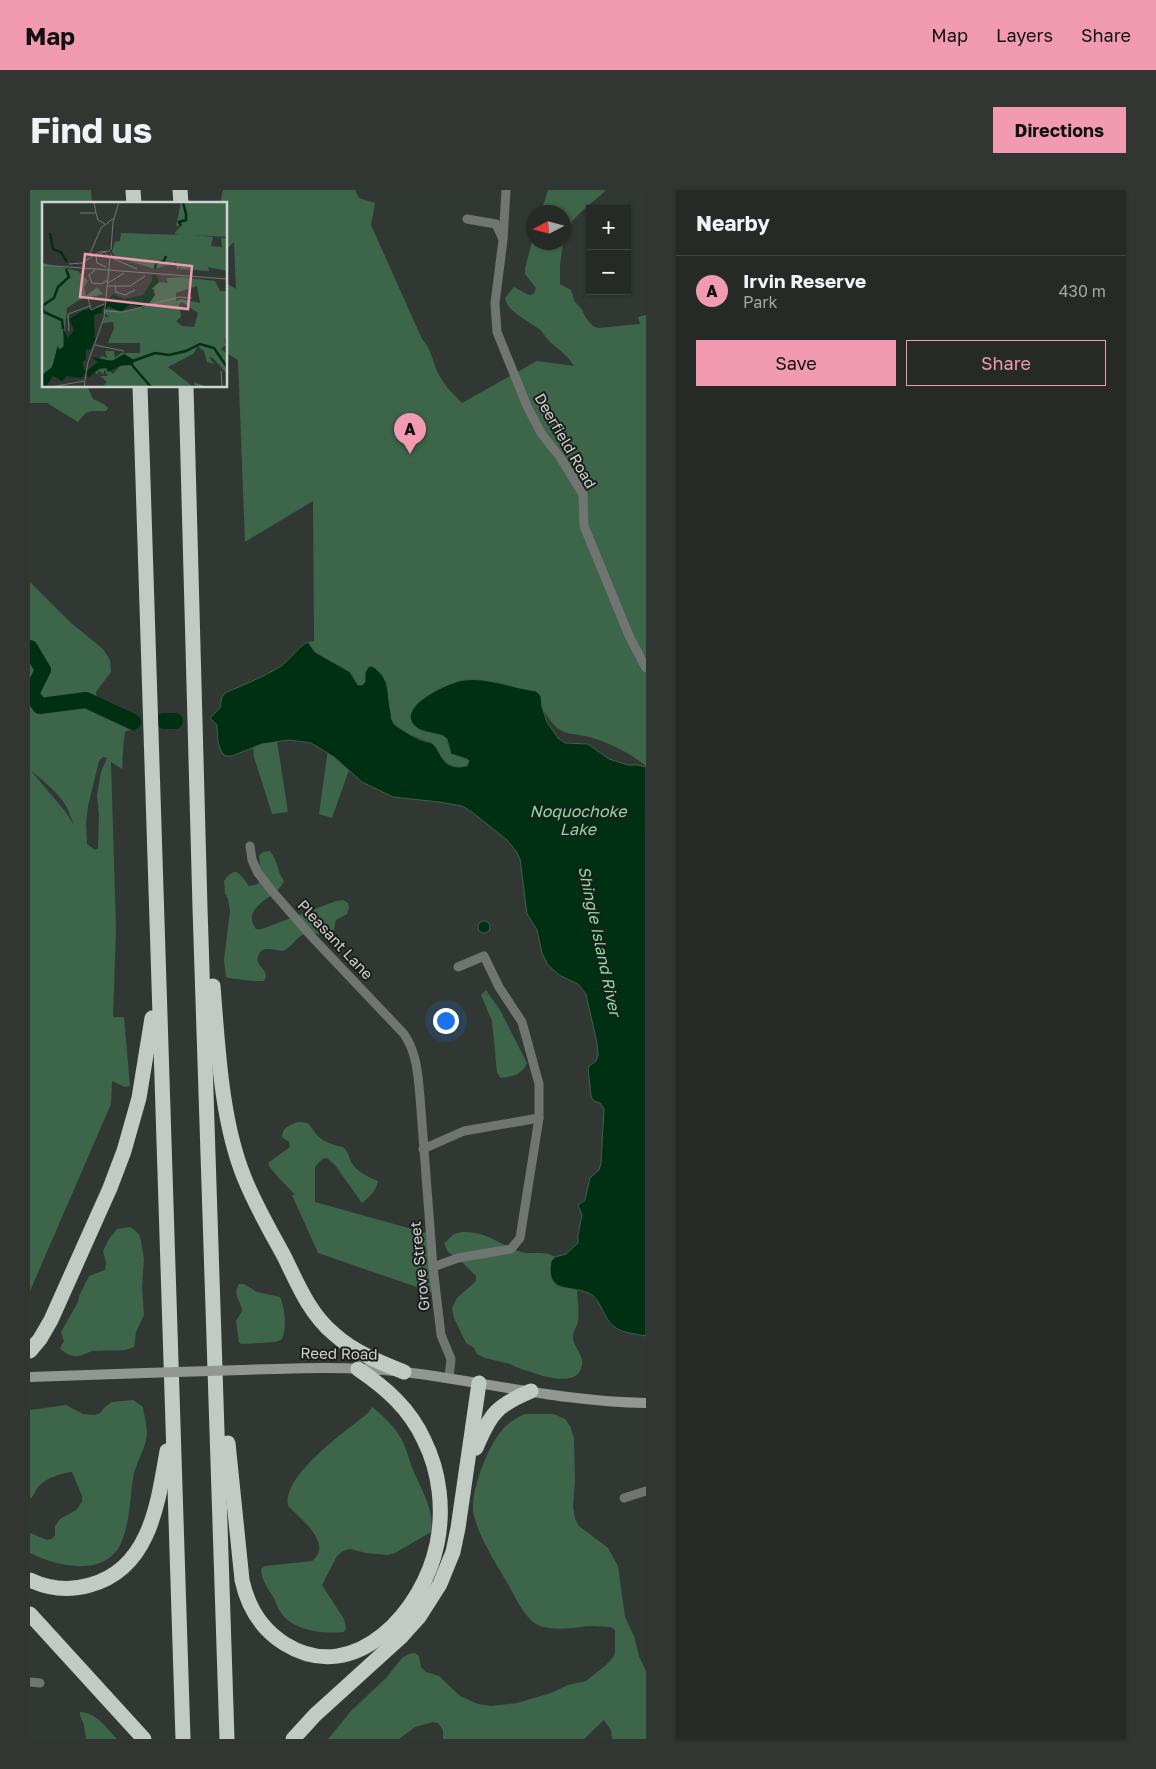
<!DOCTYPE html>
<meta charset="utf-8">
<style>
:root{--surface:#252a26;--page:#313632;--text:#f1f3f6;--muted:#a3a7a7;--line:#424643;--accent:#f19ab1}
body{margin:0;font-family:"Golos Text",sans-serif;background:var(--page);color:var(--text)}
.controls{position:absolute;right:15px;top:15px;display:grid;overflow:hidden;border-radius:0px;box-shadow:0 1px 4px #0004}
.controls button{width:45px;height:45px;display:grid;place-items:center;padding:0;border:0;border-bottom:1px solid var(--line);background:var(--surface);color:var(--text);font:25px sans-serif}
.compass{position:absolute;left:496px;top:15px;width:45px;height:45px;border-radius:50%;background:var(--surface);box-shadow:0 1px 4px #0004;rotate:264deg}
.you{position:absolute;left:415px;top:830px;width:18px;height:18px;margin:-12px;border:4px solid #fff;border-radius:50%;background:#1a73e8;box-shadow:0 0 0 8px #1a73e833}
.badge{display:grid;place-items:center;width:32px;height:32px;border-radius:50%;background:var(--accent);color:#111;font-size:16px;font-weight:700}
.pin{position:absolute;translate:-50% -41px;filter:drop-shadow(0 1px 2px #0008)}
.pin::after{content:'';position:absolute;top:26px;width:18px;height:15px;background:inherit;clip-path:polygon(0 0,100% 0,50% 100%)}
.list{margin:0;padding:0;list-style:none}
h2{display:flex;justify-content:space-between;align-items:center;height:65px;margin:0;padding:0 20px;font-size:21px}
h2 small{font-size:16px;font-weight:400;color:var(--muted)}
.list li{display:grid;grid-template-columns:32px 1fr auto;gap:15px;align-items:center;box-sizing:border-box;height:70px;padding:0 20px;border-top:1px solid var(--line)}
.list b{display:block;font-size:19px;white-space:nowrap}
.list p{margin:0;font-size:16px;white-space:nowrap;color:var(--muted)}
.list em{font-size:16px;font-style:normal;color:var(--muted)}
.actions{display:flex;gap:10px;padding:15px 20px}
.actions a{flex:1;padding:11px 0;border:1px solid var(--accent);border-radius:0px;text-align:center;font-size:18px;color:var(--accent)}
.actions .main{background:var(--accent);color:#111}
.map{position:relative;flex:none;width:616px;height:1549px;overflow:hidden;border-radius:0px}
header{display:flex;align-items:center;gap:30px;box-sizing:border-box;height:70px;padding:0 25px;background:var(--accent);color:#111}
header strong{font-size:24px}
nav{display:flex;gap:28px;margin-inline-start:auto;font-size:18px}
.intro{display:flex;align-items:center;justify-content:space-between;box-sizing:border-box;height:120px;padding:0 30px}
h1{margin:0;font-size:35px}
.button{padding:12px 22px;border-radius:0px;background:var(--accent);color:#111;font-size:18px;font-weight:700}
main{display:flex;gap:30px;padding:0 30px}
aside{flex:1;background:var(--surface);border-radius:0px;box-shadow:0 1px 4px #0004}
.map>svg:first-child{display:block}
.green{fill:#3d6549;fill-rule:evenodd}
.water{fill:#003014;stroke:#3e614c}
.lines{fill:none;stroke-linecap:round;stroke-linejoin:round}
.river{stroke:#003014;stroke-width:16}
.street{stroke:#717572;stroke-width:9}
.secondary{stroke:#929793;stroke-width:10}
.highway{stroke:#c2cac4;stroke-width:15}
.secondary-bridge{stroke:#929793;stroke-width:10}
.labels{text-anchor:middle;stroke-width:4;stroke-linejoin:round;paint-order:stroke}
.street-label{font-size:15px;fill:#cfd3d0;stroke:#1b1e1c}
.water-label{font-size:16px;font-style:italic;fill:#86dca0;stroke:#1b1e1c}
.inset-river{fill:none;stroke:#003014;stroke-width:2.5}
.inset-road{fill:none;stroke:#707672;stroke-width:1}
.view{fill:#f19ab1;fill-opacity:0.15;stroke:#f19ab1;stroke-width:2.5}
.inset-edge{fill:none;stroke:#cfd3d0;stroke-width:2.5}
</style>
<header>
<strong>Map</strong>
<nav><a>Map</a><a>Layers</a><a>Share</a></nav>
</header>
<div class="intro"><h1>Find us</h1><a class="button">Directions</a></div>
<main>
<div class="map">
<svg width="616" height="1549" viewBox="0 0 616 1549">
<rect width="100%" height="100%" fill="#313833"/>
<!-- green -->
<g class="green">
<path d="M0,0H61L62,14H14V196H57L63,209L74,214L78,218L76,221C69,222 59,219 54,225C51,227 50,230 48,232L17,213H0Z"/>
<path d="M193,0H325L329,8L345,13L341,35L392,149C401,159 402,169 407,181C413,194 422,203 432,213L507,171L544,176C537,165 528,159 519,151C515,147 513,142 509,139C498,130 477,122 475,108L484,97L499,105L504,104L506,98L495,84V78L503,48V52L533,53L530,75V94L541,100L545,112L551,118L556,128L563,136L568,138L610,134L608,127L616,125V576C599,562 576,551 555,546C547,544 539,545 532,541C523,537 518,526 512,519C508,514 502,510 497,506C475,489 463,491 437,493L392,541C401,542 414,542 417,551C419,557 419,561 424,565C429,568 435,567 439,571L437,576C430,577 425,578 418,574C410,569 409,558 401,553C393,549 370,542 364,534C357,523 358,505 357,492L335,483V492L332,495H328C324,491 324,485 319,482C307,471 284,468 278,452L284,451L283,311L215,352L208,170L196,163V93L206,99L204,52L196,60V14H190Z"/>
<path d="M518,0H576C561,15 542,25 534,46V22H511Z"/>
<path d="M0,392L40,432L73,459L80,470L81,482L66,502L67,511C78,522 95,522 104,534L102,540L96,541C93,546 93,571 92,579L81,572L86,739L83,827H94L100,896L95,897L82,891L81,914L0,1101ZM73,567L77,568L71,582L67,605L69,625L68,658L65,660L57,654L56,633L58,616L69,571ZM1,581C11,588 34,608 38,620C40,625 42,630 44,635L35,621Z"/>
<path d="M245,538L258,622L242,624L224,567L223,557Z"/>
<path d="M298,559L319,580L302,628L289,624Z"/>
<path d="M240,661C249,672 246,680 254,691C248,708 209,716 226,739H232L306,711L313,710L318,713L319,718L317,724L306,730L303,744L300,746C292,746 285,742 277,743C267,745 260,760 252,761C245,761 231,754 228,767C225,777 241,780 234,791H222L199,788L196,787L194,770L200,721L198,709L195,703L194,691C206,675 209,683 219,696L228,694L231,687L229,665L233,662Z"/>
<path d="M456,800L470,820L497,873C493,884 482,887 471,888L467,883L462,831L451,805Z"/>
<path d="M268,932C282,932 279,936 287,945C292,951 305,956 313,957C320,963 318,968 323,975C328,982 340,988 348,991C347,999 339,1008 332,1013L305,975L297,968L292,969L285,977V1012L400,1044L407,1104L288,1063L262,1005H265C259,997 241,982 238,973L260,957L259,952L252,947C252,937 260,935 268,932Z"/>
<path d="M100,1037L106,1041L110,1046L114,1069L112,1097L114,1125L106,1142L104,1157C92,1163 76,1159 63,1161C57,1162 51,1167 44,1166C38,1165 33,1162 30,1158L34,1151L31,1142L48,1112L49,1106L59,1086L75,1080L76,1073L73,1061L79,1049L87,1039Z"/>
<path d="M432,1042C460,1042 467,1054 491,1062C502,1065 515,1060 525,1067L521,1071L527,1096L547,1100C548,1111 549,1122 548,1132C547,1137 543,1141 543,1146C542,1156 554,1164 552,1175C548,1202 501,1182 486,1177L480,1174L455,1168L447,1164L444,1158L436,1153L424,1128L422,1118L427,1108L446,1091V1086L433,1073L418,1062L414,1053L424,1044Z"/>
<path d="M209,1094H214L227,1102L250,1107C255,1118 257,1138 252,1149L246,1152L211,1154L209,1152L206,1131L212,1121C211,1110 202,1105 209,1094Z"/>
<path d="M103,1210L113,1217C114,1226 117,1235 117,1244C117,1255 105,1275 103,1288C100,1307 100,1329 93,1348C80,1389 28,1377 0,1363V1343L17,1350L22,1349L25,1345V1336L30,1329L46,1320L52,1312V1306L42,1282C32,1283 16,1288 9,1296C5,1300 5,1305 0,1309V1220L36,1215L53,1224L65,1225L70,1223L75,1217L82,1212Z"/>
<path d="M342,1217C352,1225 362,1234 369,1245C376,1255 378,1268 383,1280C391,1299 405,1320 401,1342L365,1363L358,1365L336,1363L320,1359L313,1361L307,1366L292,1395L314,1429L316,1439L314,1442C291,1444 260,1441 248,1418C247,1416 246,1413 245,1410C239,1399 232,1393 231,1379L235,1376L282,1371C304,1354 270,1328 258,1316C252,1285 316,1241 338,1223Z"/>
<path d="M495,1224H524L535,1229L540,1236L544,1248L545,1292L543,1317L545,1329L549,1336L578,1358L588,1376L595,1427L604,1446L609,1466L616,1481V1549H582L581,1540L574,1530L554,1549H413V1540L408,1533L403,1532L385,1537L369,1549H298L321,1521L356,1488L372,1468L379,1464L385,1463L389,1466L391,1477L396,1482L409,1486L430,1506L448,1514L461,1516L487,1513L521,1503L538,1495L556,1491L576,1475L584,1466L585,1463V1440L581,1437C571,1437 561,1435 551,1437C537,1439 523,1440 510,1436C496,1431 485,1407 478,1394C465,1372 451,1351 444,1326C438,1305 459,1251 476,1236C481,1231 488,1227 495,1224Z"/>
<path d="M50,1522C66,1522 77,1539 87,1549H56L54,1535L50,1525Z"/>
</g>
<!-- water -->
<g class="water">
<path d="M278,452L285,462L320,482L328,495H332L335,492V483L338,477L342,476C362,489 356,503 361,523C361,527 362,531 364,534C366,536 383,547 387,548C391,551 397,551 402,553C409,558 410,569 418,574C425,578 430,577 437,576L439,571L437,569L421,564L417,549L413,546C406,543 394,543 387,538C361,518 419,492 434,490C458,487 482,498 506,501L511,506L512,517L517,532L528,548L535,553L558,554L579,569L598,575H607L616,577V1146C597,1142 584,1144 574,1123C571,1117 567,1108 562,1105C543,1093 515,1107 521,1071L525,1067L536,1064L548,1053V1045L552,1025L548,1015L555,1010L560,988L569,980L571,973L574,919L570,913L564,911L561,907L558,877L566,871L568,865L567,853L556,804L548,794L529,785L518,775L512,763L507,740L497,724L490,669L486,661L477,650L442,622L432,616L409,612L363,607L332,592L304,567L281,553L259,550L232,554L202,566H195L191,561L188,552L187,535L180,528L190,518L192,507L195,503C213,495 231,488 248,478C260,471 266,458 278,452Z"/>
<circle cx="454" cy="737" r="6"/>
</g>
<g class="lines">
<!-- river -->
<g class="river">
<path d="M0,458L13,480L1,504L10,516L56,510L103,532"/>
<path d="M134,531H145"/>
</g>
<!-- street -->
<g class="street">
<path d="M476,0L473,50L465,113L467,142L497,216L511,243L530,267L553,304L554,336L600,448L616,478"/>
<path d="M437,29L466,34L472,47"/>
<path d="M220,656L222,670L228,683L242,701L282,747L374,844C387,863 388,885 390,907L403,1077L411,1145L421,1169L419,1188"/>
<path d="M393,959L434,941L509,928"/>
<path d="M403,1077L428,1068L481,1059L490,1048L509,928V894L492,832L469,797L454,766L428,777"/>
<path d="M594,1308L616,1301"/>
<path d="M0,1492L10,1493"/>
</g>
<!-- secondary -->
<g class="secondary">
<path d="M212,1180C266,1178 321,1176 375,1182C454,1192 536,1212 616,1213"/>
<path d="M0,1187L115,1183"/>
</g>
<!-- highway -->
<g class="highway">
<path d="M103,0L104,14"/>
<path d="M150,0L151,14"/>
<path d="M110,196L153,1549"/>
<path d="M156,196L170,718L197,1549"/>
<path d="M183,796C188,857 191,930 214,987C225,1015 241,1042 255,1068C268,1095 280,1124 304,1144C324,1162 349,1172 374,1182"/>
<path d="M0,1161L10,1149L21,1130L80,998L94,961L109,908L122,828"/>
<path d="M198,1253L212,1390C218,1418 231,1439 255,1454C326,1498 394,1419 407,1354C414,1320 410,1282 394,1250C380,1219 356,1198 328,1179"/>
<path d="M446,1258C460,1224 467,1215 501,1201"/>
<path d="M0,1390C19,1399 39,1401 60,1395C120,1379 128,1313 137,1261"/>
<path d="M0,1424L114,1549"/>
<path d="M263,1549L285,1525L371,1447L389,1427L410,1394L423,1362L428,1338L449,1193"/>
</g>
<!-- secondary-bridge -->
<path class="secondary-bridge" d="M115,1183L212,1180"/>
</g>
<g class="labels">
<!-- street labels -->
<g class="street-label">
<text transform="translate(535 251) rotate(60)" y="5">Deerfield Road</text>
<text transform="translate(305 750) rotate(47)" y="5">Pleasant Lane</text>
<text transform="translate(390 1076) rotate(-96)" y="5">Grove Street</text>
<text transform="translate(309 1164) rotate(1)" y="5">Reed Road</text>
</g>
<!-- water labels -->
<g class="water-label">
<text x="548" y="627">Noquochoke<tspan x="548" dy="18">Lake</tspan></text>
<text transform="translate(570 751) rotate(78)" y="6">Shingle Island River</text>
</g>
</g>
<!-- overview -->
<g transform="translate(12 12)">
<rect width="185" height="185" fill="#313833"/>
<path d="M139,0H185V35L151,33L171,35L169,44L180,45L179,36H185V69L166,65L167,69L138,67V65L135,68L134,60L113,67L73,55L70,50L73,40L78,39L79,31L138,33L132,32L139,24H134ZM0,61L36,69L46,79L42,85L44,94L55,85L61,92L37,98L25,106L21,146L20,148L15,145L11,166L0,173ZM139,75L173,79L178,89H185V139L182,136L184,143L179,147L185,152V172L171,156L167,155L172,162L165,160L162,149L156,144L151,152L126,165L149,183L153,184L152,180L165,185H60L65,180L58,174H66L62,167V172L56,169V173L53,170L56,168L64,166L71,172L78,164L91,163L92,159L83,152L74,158L59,159L57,157L60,154L65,156L63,149H72L73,156L79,151H98V141H66L72,126L71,120L61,121L63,115H67L63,111L64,107L81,109L103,105L113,93L112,87L108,89L117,80L126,81L124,76ZM155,84L158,101L140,97L134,99V91ZM140,100L156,111L152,125L140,124L134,119L139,115L137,102Z" fill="#3d6549" fill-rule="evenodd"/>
<path d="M110,73H114L117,80L110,86L113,93L106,103L101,106L88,102L79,110L66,104L64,107L68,108L60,106V111L52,113L53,140L48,148L44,147V157L40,160L43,170L56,160L50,155L70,159L82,152L92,158L91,163H80L66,170L64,166H58L47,175L43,171L40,176L25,174L20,179L11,174L4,185H0V173L10,165L16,144L17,148L22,144L21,126L26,136L32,128L27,117L42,108L62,104L71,92L82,97L101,93L110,79Z" fill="#003014"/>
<path class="inset-river" d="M139,24L137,20L144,18V12L141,0M8,31L11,47L19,50L25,60M113,67L114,61L122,59L124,54M21,127L20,118L2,110L0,104L12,96L16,85L27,75L24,67M91,159L113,151L127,153L144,149L158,142L172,146L185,165M90,163L109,185"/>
<path class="inset-road" d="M38,11H54L52,0M54,11L56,18L63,22M69,48L71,20L77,0M68,51L72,57L95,67M47,54L59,26L72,16M27,62L40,61L57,50L68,49M0,63L185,77M64,65L55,61L54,54L62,50L68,55M53,68L47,73L50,81L59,82L66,78M66,81L82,71M65,84H88L103,74M73,84L74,90L83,93L93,88M46,96L49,108L62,102M62,109L81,110L137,95L150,96M27,129L26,112L48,104M53,143L82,149M179,169L180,185M9,185L42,179M42,185L46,160L62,116L68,55"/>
<path class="view" d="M43,52L150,64L146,107L38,95Z"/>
<rect width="185" height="185" class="inset-edge"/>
</g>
</svg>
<div class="controls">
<button>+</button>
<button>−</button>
</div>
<svg class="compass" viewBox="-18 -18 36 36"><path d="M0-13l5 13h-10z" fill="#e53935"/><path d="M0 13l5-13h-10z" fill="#a3a7a7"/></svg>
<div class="you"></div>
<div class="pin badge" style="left:380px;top:264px">A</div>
</div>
<aside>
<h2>Nearby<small></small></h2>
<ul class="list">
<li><span class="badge">A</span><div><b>Irvin Reserve</b><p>Park</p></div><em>430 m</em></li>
</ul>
<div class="actions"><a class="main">Save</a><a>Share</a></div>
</aside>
</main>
